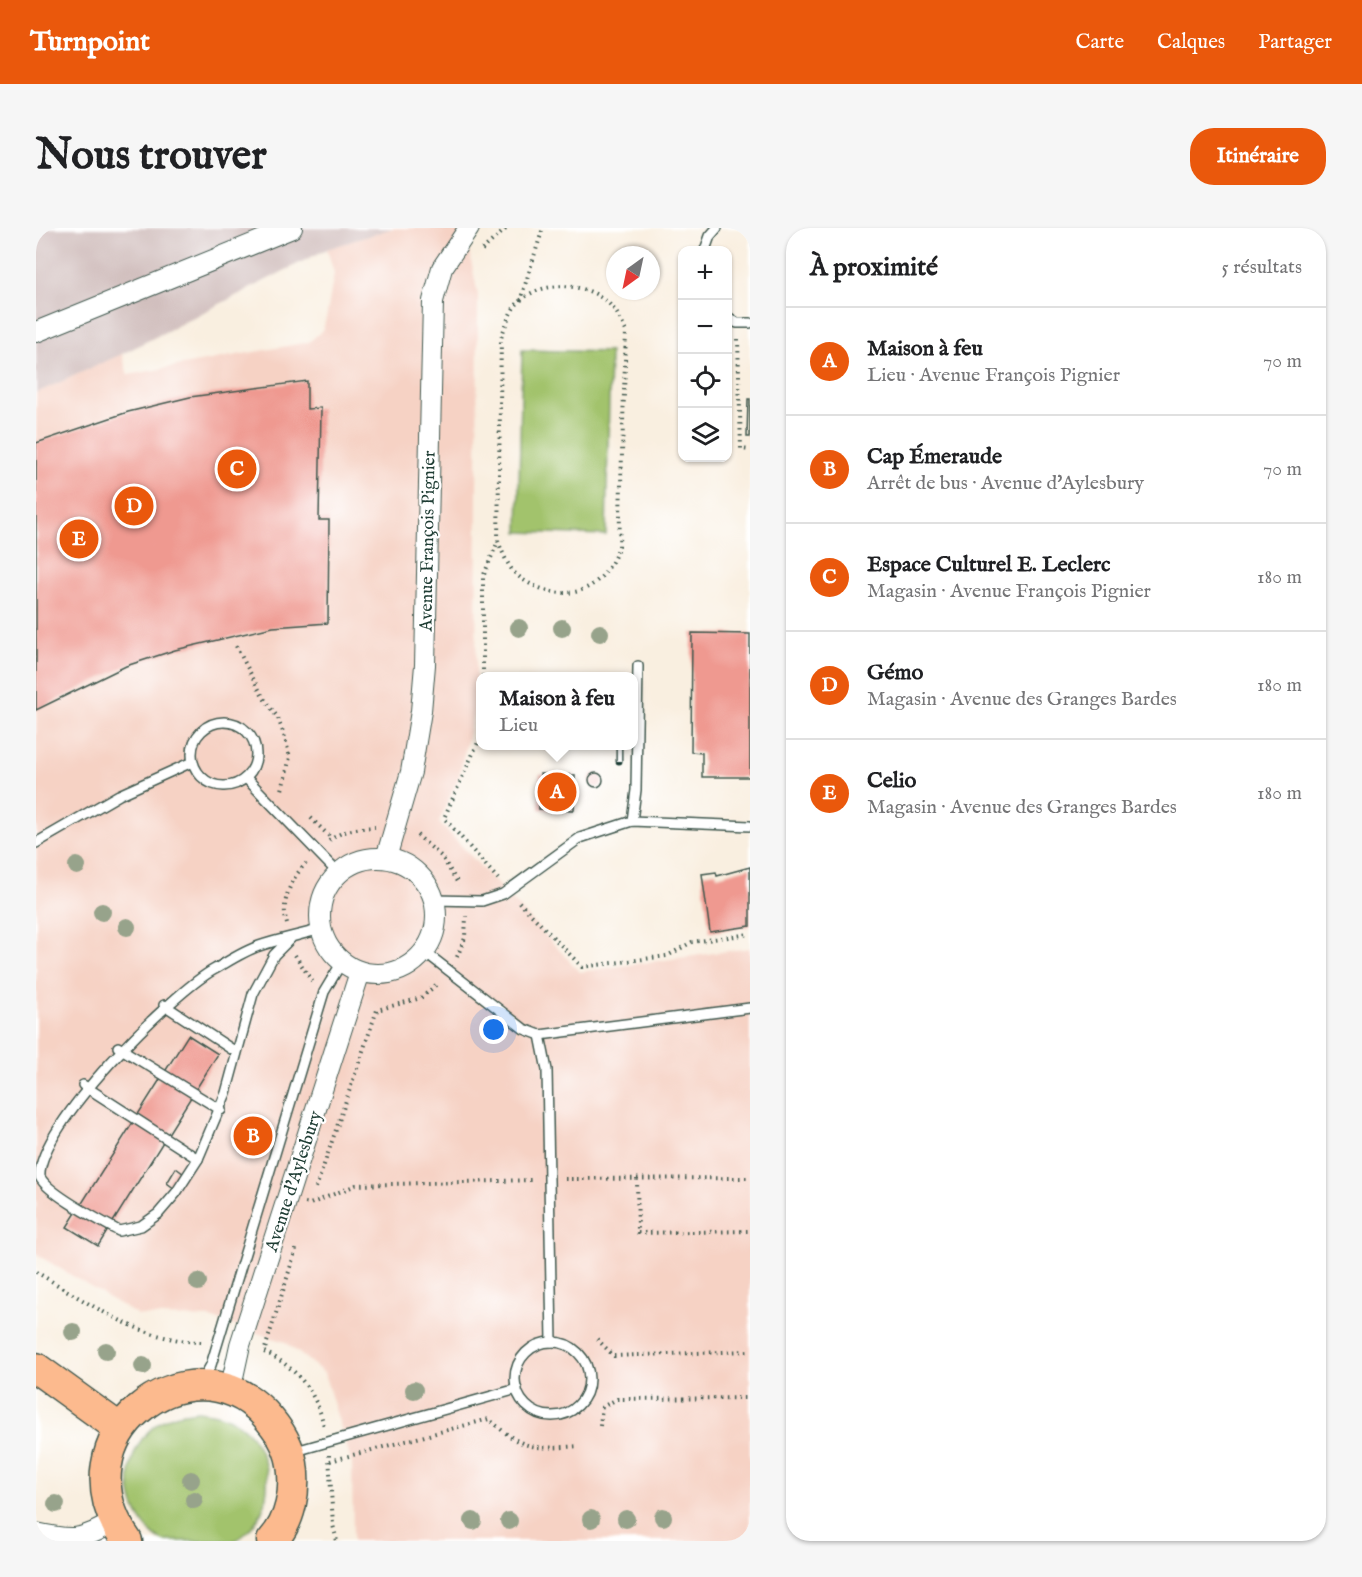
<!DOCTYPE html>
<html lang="fr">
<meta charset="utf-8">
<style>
:root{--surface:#fff;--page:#f6f6f6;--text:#202124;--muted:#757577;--line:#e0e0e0;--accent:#ea580c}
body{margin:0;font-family:"IM FELL English",serif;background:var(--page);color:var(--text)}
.controls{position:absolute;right:18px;top:18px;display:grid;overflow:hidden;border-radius:12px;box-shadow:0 2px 4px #0004}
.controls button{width:54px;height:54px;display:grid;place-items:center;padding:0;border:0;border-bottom:2px solid var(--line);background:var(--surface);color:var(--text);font:30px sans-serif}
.compass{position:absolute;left:570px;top:18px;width:54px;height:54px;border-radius:50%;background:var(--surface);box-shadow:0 2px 4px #0004;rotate:213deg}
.you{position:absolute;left:458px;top:802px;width:21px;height:21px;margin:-15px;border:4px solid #fff;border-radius:50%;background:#1a73e8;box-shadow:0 0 0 9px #1a73e833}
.badge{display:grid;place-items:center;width:39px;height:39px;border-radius:50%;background:var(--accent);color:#fff;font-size:20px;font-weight:700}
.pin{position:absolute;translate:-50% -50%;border:3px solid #fff;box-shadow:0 2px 6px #0006}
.popup{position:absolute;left:440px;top:444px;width:162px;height:78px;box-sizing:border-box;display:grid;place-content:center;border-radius:12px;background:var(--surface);filter:drop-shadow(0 2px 4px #0005);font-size:20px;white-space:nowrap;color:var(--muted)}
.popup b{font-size:22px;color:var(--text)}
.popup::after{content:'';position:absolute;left:50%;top:100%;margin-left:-12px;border:12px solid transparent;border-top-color:var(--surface)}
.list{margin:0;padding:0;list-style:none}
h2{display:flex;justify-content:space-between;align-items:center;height:78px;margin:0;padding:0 24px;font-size:26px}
h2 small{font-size:20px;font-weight:400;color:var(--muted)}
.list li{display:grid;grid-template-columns:39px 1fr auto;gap:18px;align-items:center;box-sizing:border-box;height:108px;padding:0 24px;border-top:2px solid var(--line)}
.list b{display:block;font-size:22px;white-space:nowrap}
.list p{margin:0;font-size:20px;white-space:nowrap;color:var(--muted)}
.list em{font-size:20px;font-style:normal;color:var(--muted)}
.icon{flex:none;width:33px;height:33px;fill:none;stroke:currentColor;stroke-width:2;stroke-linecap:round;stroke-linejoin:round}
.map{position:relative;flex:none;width:714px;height:1313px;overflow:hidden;border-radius:24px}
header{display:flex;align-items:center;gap:36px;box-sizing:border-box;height:84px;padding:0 30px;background:var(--accent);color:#fff}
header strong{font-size:28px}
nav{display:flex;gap:33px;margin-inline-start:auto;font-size:21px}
.intro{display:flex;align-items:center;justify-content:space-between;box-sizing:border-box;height:144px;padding:0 36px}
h1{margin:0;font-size:42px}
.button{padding:15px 27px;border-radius:24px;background:var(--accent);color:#fff;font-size:21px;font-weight:700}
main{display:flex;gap:36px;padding:0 36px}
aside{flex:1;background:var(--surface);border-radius:24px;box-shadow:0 2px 4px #0004}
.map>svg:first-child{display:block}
.built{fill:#f6d2c4}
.industrial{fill:#d1bfbe}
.green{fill:#a2c36c;stroke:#608050;stroke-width:1.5}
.building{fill:#ef9990}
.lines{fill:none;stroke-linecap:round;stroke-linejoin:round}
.service-casing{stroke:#40584e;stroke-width:12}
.minor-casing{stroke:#40584e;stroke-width:22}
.primary-casing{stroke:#40584e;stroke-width:33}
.path{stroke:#40584e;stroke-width:4;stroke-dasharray:1.5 4.5;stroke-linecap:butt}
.service{stroke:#fff;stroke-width:9}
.minor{stroke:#fff;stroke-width:20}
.primary{stroke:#fcba8e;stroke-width:30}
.rail-casing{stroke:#1f3d34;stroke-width:7}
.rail{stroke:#fff;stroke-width:4.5;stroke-dasharray:14;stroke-linecap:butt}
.tree{fill:#97a38b}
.labels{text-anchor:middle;stroke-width:4.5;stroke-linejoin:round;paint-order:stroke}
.street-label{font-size:18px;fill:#1f3d34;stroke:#fff}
</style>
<header>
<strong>Turnpoint</strong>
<nav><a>Carte</a><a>Calques</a><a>Partager</a></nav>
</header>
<div class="intro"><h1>Nous trouver</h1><a class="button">Itinéraire</a></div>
<main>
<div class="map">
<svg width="714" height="1313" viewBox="0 0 714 1313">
<rect width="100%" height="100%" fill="#fff"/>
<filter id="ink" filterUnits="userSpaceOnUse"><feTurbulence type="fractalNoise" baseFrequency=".0167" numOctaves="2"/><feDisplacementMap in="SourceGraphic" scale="12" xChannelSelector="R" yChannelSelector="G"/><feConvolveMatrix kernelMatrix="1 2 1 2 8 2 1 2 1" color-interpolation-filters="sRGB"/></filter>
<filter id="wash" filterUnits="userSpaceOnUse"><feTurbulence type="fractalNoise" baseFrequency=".008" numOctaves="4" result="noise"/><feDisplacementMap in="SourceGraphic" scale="24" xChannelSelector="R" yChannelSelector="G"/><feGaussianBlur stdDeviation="1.35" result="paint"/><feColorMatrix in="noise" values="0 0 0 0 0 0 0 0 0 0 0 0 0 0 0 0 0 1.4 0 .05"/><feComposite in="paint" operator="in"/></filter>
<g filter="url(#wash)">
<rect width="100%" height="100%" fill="#f9efe0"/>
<!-- built -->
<path class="built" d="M357,0H429L442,68L440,474L423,548L403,594L544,744L714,720V1313H317L316,1236L288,1145L249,1114L174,1090L101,1087L0,1026V165L86,126L92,147L273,114L287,102L291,86L298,45L291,21Z"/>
<!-- industrial -->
<path class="industrial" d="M0,0H357L291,21L86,126L0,165Z"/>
<!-- green -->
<g class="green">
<path d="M486,122L574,124L570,307L482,304Z"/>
<path d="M162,1183C169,1184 178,1185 184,1187C224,1200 239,1243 227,1280C223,1292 209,1310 197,1313C190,1313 181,1313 174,1313C159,1313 142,1313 128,1313C120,1311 109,1299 105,1292C82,1254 94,1202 139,1187C146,1185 155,1184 162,1183Z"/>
</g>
<g id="blocks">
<!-- building -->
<g class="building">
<path d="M271,153V181L285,180L283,292H293L292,395L237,399L139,422L90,438L0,482V215L92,184L154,169Z"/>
<path d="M712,171H714V209H711Z"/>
<path d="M656,405L714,406V549H666V525L655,524Z"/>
<circle cx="560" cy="552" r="7"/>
<path d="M504,546L539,547L538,582L503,581Z"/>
<path d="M714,639V698L674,704L666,646L680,644L681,648Z"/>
<path d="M152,807L182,826L62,1018L31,999Z"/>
<path d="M140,940L148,946L139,961L131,955Z"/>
</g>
</g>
</g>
<g filter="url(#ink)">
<use href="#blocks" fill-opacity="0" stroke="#40584e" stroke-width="1.5"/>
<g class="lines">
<defs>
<g id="service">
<path d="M669,22L674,8L681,0"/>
<path d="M692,89L701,95H714"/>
<circle cx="188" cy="526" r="32"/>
<path d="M210,550L302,645"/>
<path d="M596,593L600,562L602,438"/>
<path d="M0,615L83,567L156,534"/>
<path d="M398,672L446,673L467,666L544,610L596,593L714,598"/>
<path d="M255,710L238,727L217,766L190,865L162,931L140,965L122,986L105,998L83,1003C65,993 12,966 4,949C0,899 138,763 179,741C193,733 208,723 223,718C243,711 265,707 285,701"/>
<path d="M389,724L488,801L504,807L714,780"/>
<path d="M128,777L200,824"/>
<path d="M504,807L511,842L516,1114"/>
<path d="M82,819L185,882"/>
<path d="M47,857L162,931"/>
<circle cx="516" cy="1151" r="37"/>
<path d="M166,1153L175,1137L288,764L306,734"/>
<path d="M256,1224L481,1161"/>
</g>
<g id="minor">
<path d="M0,104L256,0"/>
<circle cx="342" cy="688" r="58"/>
<path d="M350,630L375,544L385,483L389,437L397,73L406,40L433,0"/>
<path d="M194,1163L204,1117L324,744"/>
<path d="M0,1305C36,1313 46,1313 77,1294"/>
</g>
<g id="primary">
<path d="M0,1140L83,1200"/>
<path d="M91,1313C17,1208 153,1107 228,1185C242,1200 253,1216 256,1236C260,1262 255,1293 236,1313"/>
</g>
</defs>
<!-- service casing -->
<use href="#service" class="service-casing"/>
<!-- minor casing -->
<use href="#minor" class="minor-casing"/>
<!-- primary casing -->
<use href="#primary" class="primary-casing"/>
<!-- path -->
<g class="path">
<path d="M446,22L471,0"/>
<path d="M484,73L507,0"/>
<path d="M702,111L705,221L714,222"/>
<path d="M200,418L227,469L242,490L248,507L254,529L246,562"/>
<path d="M447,448V349L462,313L465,110C470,97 473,83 484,73C508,51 555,54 576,79C582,85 586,95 590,103L583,318C571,352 547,373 509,362C497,358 485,352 477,343C470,334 466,323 462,313"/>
<path d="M444,510L408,590L462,651"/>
<path d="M275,590L296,611"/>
<path d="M381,607L406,629L423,657"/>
<path d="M293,613C306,602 322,600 339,599"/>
<path d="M483,674L546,739L631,728L656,714L714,706"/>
<path d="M251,696C244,674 255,651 270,635"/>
<path d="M259,727L276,753"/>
<path d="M421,729L429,710L430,688"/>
<path d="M529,951L714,950"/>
<path d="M601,951L602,1005L714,1003"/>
<path d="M280,960L341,782L385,770L402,755"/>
<path d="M269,975L274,976L320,957L497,952"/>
<path d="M260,1021L228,1124C259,1137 282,1166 288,1199"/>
<path d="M0,1044C52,1074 103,1113 166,1114"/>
<path d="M561,1111L578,1128L714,1123"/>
<path d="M564,1198L566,1179L581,1171L714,1170"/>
<path d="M293,1227L297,1297L301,1313"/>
<path d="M294,1233L453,1191C488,1223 497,1221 544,1218"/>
</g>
<!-- service -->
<use href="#service" class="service"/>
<!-- minor -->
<use href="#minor" class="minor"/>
<!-- primary -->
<use href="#primary" class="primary"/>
<defs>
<path id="rail" d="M583,533V518"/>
</defs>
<!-- rail casing -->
<use href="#rail" class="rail-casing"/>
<!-- rail -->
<use href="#rail" class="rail"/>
</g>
<!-- trees -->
<g class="tree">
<circle cx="483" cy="400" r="9"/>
<circle cx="526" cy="400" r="9"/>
<circle cx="564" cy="405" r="9"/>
<circle cx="41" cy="638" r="9"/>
<circle cx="66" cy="684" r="9"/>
<circle cx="91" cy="699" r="9"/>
<circle cx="162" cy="1054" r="9"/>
<circle cx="37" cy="1104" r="9"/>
<circle cx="70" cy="1123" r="9"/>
<circle cx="107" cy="1138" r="9"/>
<circle cx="378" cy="1162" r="9"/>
<circle cx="155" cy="1252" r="9"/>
<circle cx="158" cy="1272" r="9"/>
<circle cx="20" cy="1276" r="9"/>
<circle cx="627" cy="1289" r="9"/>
<circle cx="555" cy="1291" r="9"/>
<circle cx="590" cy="1291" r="9"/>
<circle cx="437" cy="1293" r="9"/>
<circle cx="473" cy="1293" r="9"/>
</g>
</g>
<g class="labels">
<!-- street labels -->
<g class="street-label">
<text transform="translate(391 313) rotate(-89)" y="6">Avenue François Pignier</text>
<text transform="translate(257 953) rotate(-72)" y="6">Avenue d'Aylesbury</text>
</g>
</g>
</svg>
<div class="controls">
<button>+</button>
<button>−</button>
<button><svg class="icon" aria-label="locate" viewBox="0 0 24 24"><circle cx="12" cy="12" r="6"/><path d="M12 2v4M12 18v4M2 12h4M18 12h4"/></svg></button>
<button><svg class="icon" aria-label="layers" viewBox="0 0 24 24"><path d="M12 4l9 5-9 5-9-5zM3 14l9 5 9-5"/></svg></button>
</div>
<svg class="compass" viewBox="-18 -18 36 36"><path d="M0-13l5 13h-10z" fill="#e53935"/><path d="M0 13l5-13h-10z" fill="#757577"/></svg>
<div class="you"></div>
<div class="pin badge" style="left:521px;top:564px">A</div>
<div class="popup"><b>Maison à feu</b>Lieu</div>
<div class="pin badge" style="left:217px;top:908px">B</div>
<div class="pin badge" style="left:201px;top:241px">C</div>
<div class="pin badge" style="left:98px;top:278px">D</div>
<div class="pin badge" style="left:43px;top:311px">E</div>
</div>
<aside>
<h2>À proximité<small>5 résultats</small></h2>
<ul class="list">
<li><span class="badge">A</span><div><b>Maison à feu</b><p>Lieu · Avenue François Pignier</p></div><em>70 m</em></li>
<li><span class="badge">B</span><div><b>Cap Émeraude</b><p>Arrêt de bus · Avenue d'Aylesbury</p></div><em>70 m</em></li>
<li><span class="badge">C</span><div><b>Espace Culturel E. Leclerc</b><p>Magasin · Avenue François Pignier</p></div><em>180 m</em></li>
<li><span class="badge">D</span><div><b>Gémo</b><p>Magasin · Avenue des Granges Bardes</p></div><em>180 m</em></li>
<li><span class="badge">E</span><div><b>Celio</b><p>Magasin · Avenue des Granges Bardes</p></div><em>180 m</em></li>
</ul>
</aside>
</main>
